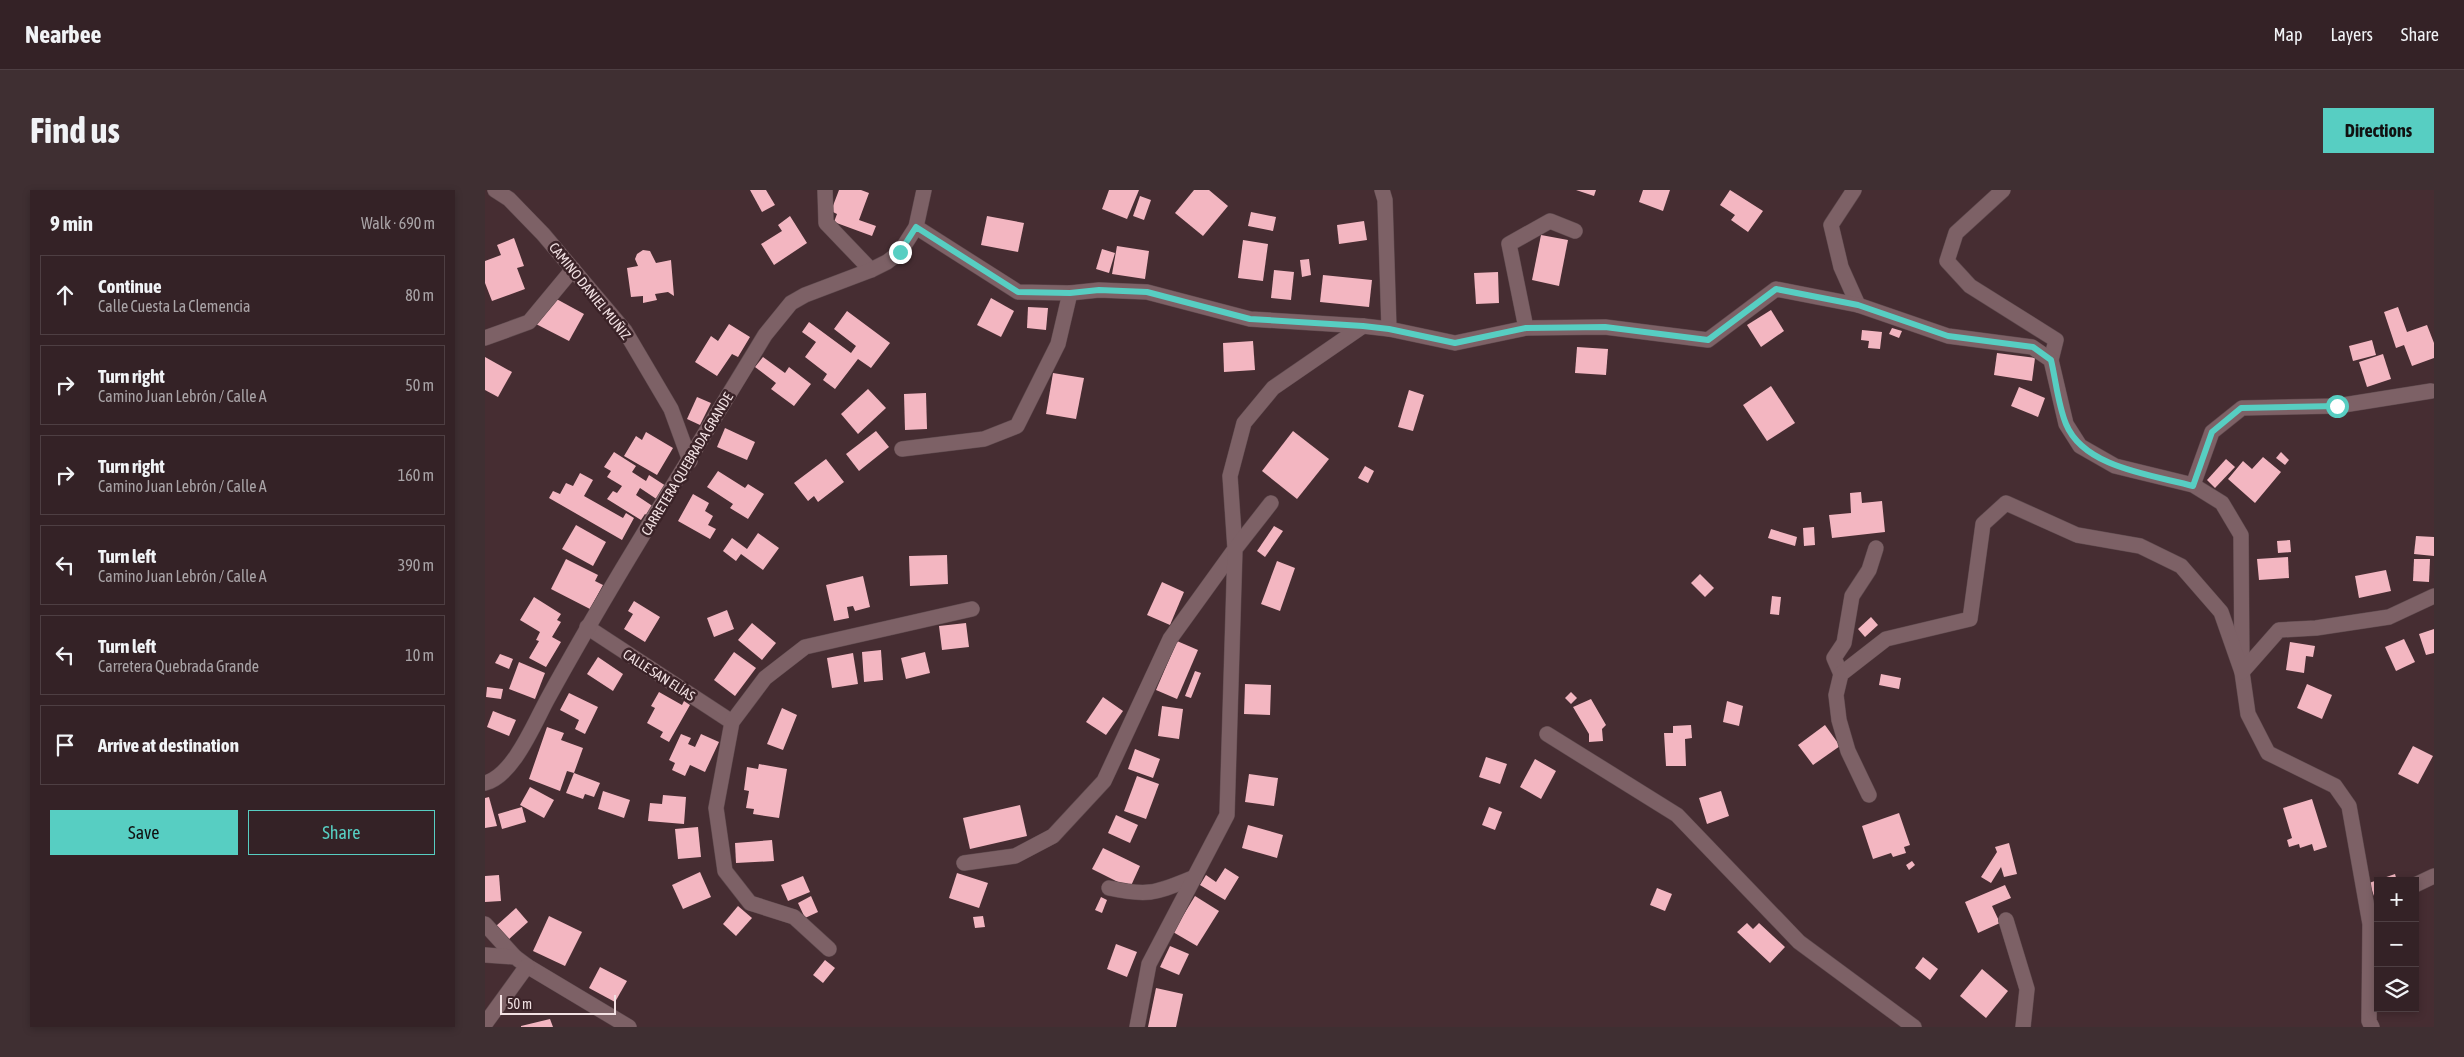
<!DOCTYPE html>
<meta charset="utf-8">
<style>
:root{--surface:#342226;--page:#3f2f32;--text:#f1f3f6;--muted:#a9a4a7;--line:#4e3f43;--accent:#57cec2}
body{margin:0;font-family:"Asap Condensed",sans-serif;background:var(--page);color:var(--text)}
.controls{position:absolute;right:15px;bottom:15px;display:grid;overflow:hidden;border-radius:0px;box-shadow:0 2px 8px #0003}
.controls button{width:45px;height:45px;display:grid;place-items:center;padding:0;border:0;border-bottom:1px solid var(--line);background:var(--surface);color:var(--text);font:25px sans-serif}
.scale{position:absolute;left:15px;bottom:12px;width:116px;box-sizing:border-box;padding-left:5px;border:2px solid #f2e1e3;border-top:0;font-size:14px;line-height:18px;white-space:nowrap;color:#f2e1e3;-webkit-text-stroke:4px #3b2328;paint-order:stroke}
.stop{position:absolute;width:15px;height:15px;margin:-11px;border:4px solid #57cec2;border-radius:50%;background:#fff}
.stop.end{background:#57cec2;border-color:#fff;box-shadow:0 1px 5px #0008}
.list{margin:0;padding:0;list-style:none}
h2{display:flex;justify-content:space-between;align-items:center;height:65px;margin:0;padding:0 20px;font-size:21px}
h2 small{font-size:16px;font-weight:400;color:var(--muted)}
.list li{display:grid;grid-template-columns:32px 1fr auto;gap:15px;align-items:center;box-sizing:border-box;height:80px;margin:0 10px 10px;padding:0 10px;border:1px solid var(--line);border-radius:0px}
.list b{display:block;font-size:19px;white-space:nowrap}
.list p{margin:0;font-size:16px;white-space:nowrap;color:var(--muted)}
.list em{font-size:16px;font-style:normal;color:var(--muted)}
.actions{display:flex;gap:10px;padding:15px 20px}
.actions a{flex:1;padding:11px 0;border:1px solid var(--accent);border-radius:0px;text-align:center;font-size:18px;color:var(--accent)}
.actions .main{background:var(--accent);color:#111}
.icon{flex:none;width:28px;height:28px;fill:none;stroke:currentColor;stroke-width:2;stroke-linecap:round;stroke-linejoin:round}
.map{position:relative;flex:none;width:1949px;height:837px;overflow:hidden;border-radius:0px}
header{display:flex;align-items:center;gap:30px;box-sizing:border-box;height:70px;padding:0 25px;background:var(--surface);border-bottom:1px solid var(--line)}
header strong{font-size:24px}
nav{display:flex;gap:28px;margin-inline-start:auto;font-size:18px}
.intro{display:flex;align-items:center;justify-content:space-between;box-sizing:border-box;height:120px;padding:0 30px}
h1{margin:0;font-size:35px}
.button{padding:12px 22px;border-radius:0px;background:var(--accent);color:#111;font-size:18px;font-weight:700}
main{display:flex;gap:30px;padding:0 30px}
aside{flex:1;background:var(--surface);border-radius:0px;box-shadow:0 2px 8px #0003}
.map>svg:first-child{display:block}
.building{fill:#f3b6c1}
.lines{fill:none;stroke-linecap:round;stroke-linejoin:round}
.minor-casing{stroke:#5f4a4e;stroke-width:16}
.minor{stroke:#7d6166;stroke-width:15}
.route{stroke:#57cec2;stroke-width:6}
.labels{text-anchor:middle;stroke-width:5;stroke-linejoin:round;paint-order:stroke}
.street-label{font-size:14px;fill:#f2e1e3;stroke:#3b2328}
</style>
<header>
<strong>Nearbee</strong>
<nav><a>Map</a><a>Layers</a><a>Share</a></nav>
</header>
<div class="intro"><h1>Find us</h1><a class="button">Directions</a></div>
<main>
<aside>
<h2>9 min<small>Walk · 690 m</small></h2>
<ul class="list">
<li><svg class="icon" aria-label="ahead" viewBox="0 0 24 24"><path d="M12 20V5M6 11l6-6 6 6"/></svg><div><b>Continue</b><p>Calle Cuesta La Clemencia</p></div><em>80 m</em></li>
<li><svg class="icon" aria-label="right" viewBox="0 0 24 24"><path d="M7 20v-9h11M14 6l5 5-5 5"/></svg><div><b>Turn right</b><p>Camino Juan Lebrón / Calle A</p></div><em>50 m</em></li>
<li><svg class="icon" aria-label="right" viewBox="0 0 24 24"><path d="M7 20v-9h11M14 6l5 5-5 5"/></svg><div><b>Turn right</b><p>Camino Juan Lebrón / Calle A</p></div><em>160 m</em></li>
<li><svg class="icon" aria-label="left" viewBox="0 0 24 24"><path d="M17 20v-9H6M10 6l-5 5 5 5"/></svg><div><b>Turn left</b><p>Camino Juan Lebrón / Calle A</p></div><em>390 m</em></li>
<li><svg class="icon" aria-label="left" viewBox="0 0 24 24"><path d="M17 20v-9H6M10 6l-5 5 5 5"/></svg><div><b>Turn left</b><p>Carretera Quebrada Grande</p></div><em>10 m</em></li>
<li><svg class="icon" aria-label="arrive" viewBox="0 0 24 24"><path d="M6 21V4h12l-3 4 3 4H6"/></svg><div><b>Arrive at destination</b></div></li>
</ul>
<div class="actions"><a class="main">Save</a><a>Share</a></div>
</aside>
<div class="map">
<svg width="1949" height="837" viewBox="0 0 1949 837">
<rect width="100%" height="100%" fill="#462d32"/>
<!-- building -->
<g class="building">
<path d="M265,0H281L290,15L277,22Z"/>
<path d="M354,0H376L384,3L374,30L391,36L387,46L349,32L352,24L346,21Z"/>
<path d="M624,0H654L642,29L617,19Z"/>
<path d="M709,0H724L743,16L718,46L690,23Z"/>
<path d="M1091,0H1111L1109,6Z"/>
<path d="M1158,0H1185L1178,21L1154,12Z"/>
<path d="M1245,0L1278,21L1263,42L1246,30L1250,25L1235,15Z"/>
<path d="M655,6L666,10L659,30L648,26Z"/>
<path d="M766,22L791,27L788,41L763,36Z"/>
<path d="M305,26L322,53L289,75L276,54L297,41L293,35Z"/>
<path d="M502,26L539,33L533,62L496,55Z"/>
<path d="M879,31L882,50L854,54L852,35Z"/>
<path d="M1056,45L1083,50L1074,96L1047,90Z"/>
<path d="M29,48L39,76L32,78L40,99L7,111L0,93V71L16,65L12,55Z"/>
<path d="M758,50L783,54L778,91L753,88Z"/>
<path d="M632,56L664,61L660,89L627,84Z"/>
<path d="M617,59L630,63L624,83L611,79Z"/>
<path d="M158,60L165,61L171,73L186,70L189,106L183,102L170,104L172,110L158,113V106L146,107L142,78L153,76L150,69L152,64Z"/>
<path d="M824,69L826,85L817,87L815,70Z"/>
<path d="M789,80L809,82L806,110L786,108Z"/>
<path d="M1013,82L1014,113L991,114L989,83Z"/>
<path d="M838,85L887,90L884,117L835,112Z"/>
<path d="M66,106L99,124L84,151L51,134Z"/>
<path d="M506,108L529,121L516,147L492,135Z"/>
<path d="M543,117L563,118L561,140L542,138Z"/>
<path d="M1913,117L1922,142L1942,135L1949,153V168L1927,176L1919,155L1911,158L1899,122Z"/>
<path d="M1286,120L1299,141L1276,157L1262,135Z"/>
<path d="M362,121L405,153L386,178L373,169L350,199L338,190L342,184L320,167L331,152L317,142L324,132L366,163L371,156L349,139Z"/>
<path d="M244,134L265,147L253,167L247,164L232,186L210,172L226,146L233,151Z"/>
<path d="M1407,138L1417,141L1414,148L1404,144Z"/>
<path d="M1377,140L1397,142L1395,159L1383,158L1384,151L1376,150Z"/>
<path d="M1887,150L1891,165L1868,171L1864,156Z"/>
<path d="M768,151L770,180L739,182L738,153Z"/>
<path d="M1092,157L1123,159L1121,185L1090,183Z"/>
<path d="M1512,163L1550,168L1547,191L1509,185Z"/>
<path d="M1898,164L1906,189L1882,197L1874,172Z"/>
<path d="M0,167L27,182L13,207L0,200Z"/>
<path d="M278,167L300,183L304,177L326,194L309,216L286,199L291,193L270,177Z"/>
<path d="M568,183L599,188L591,229L561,224Z"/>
<path d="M1286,196L1310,233L1282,251L1258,215Z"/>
<path d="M1534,197L1560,208L1553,227L1526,216Z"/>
<path d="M383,199L401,218L373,244L356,224Z"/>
<path d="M924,200L939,205L928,241L913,237Z"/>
<path d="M441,203L442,239L420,240L419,204Z"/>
<path d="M212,207L226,213L215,235L202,229Z"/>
<path d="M240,238L270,252L262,270L232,257Z"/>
<path d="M391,241L404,257L374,281L361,264Z"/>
<path d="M808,241L844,269L812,309L777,281Z"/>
<path d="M161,242L188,258L172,285L139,266L151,246L157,250Z"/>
<path d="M129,262L151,276L147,282L161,291L164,285L181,296L173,310L155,298L151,305L169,317L163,326L160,324L156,330L122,309L128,301L132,303L137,296L122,287L126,281L119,277Z"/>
<path d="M1796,262L1804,270L1800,275L1791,268Z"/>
<path d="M1778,267L1796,282L1770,313L1743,289L1758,271L1767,279Z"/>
<path d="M341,269L359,292L333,312L329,306L323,311L309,293Z"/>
<path d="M1741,269L1750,277L1730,298L1722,290Z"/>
<path d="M880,276L889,281L883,293L873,288Z"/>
<path d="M233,281L260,298L263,294L279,304L263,329L245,318L248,314L222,297Z"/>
<path d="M95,283L108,290L99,306L138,328L141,323L149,328L137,350L64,308L68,301L75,304L81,293L88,296Z"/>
<path d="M1376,302L1377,313L1397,311L1400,342L1347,348L1344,325L1366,323L1365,303Z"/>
<path d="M208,304L224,313L220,321L228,326L223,335L231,339L225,349L193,331Z"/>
<path d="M91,335L121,352L108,376L77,359Z"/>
<path d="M789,336L798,341L780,367L772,361Z"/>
<path d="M1329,337L1330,355L1319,356L1318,338Z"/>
<path d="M1286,339L1312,347L1310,356L1283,348Z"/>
<path d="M273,343L294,358L278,380L256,364L251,371L238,361L247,348L262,359Z"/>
<path d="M1931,346L1949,347V366L1929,364Z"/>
<path d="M1805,350L1806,362L1793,363L1792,351Z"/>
<path d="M462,365L463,394L425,396L424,366Z"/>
<path d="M1803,367L1804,388L1774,390L1772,369Z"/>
<path d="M81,369L113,385L110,391L118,395L105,419L66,399Z"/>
<path d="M1929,369H1945L1944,392L1928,391Z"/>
<path d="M792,371L810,378L795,421L776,414Z"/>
<path d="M1901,380L1906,401L1874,408L1870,386Z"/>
<path d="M1215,384L1229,398L1220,407L1206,393Z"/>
<path d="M378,386L385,417L370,421L368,416L362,417L364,428L349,431L341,395Z"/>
<path d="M677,392L699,402L685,435L662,425Z"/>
<path d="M1287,406L1296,407L1294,425L1285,424Z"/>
<path d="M49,407L76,424L72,430L76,432L67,447L76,452L61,477L44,468L54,451L51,450L55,442L35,430Z"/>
<path d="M149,411L175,427L160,452L139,439L148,424L143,421Z"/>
<path d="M242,420L249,439L229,447L222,428Z"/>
<path d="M1386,427L1393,435L1380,447L1373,439Z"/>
<path d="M267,433L291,453L277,470L253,450Z"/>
<path d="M481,433L484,457L457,460L454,436Z"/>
<path d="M1949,439V463L1941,465L1934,444Z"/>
<path d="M1919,449L1930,472L1911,481L1900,457Z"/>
<path d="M692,451L713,460L692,509L671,500Z"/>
<path d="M1805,452L1830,456L1828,467L1821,466L1819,483L1801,480Z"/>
<path d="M396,460L398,490L379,492L377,462Z"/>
<path d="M249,462L271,478L250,506L229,490Z"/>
<path d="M440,462L445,483L421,489L416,468Z"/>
<path d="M368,463L373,494L347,498L342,468Z"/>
<path d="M15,464L28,469L24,479L10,473Z"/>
<path d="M113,467L138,484L128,501L102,484Z"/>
<path d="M34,472L60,483L50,509L24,499Z"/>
<path d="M710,481L716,483L706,508L700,506Z"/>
<path d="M1396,484L1416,488L1414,499L1394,495Z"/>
<path d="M760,494L786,495L785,525L759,524Z"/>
<path d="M1822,494L1847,505L1837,529L1812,518Z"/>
<path d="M2,497L18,499L16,509L1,507Z"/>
<path d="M174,502L197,515L199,511L205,515L184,552L175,547L178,542L162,533L170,518L166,516Z"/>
<path d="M1086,502L1092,508L1086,514L1080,508Z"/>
<path d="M84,503L113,517L100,544L90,539L94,530L75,520Z"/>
<path d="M618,507L638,521L621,545L601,532Z"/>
<path d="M1106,509L1121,535L1117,539L1118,551L1104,552V544L1088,517Z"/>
<path d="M1242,511L1258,516L1254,536L1238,532Z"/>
<path d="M677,516L698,519L694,549L673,546Z"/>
<path d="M297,518L312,525L298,560L282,554Z"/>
<path d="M8,521L31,530L24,546L2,537Z"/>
<path d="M1206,535L1207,548L1200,549L1201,576H1181L1179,543H1188V536Z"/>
<path d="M1340,535L1355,556L1328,575L1313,555Z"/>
<path d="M62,537L79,543L76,550L98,558L89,583L82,581L75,601L44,589Z"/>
<path d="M196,544L206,548L203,554L210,557L216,544L234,552L220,582L205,575L200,586L187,580L190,573L184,570Z"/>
<path d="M1928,556L1948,566L1933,594L1913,584Z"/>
<path d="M650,559L675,569L668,588L643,579Z"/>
<path d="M1001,567L1022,574L1015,594L994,587Z"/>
<path d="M1050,569L1071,581L1056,609L1035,597Z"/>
<path d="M274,574L302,579L294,628L268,624L269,619L261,618L264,601L259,600L262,577L273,579Z"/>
<path d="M89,583L115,593L109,607L100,604L98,609L81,603Z"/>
<path d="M764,584L793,588L789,616L760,612Z"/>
<path d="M652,586L674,594L661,629L639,621Z"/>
<path d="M45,597L69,610L59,628L35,615Z"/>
<path d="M118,601L145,610L139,628L113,619Z"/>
<path d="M1236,601L1244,626L1222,634L1214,608Z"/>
<path d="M178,605L201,607L199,634L163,631L165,613L177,614Z"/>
<path d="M4,607L12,636L0,638V608Z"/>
<path d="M1827,609L1842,657L1829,661L1827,654L1815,658L1814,654L1804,657L1802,650L1807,648L1798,618Z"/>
<path d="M535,615L542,646L485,659L478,628Z"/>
<path d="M37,617L41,632L17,639L13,624Z"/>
<path d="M1004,617L1017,622L1010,640L997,635Z"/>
<path d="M1414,623L1425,655L1419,657L1421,663L1408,667L1406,663L1388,669L1377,636Z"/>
<path d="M631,625L653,635L645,653L623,643Z"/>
<path d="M763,635L798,645L792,668L757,658Z"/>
<path d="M213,637L216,667L193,669L190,639Z"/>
<path d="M287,650L289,671L251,673L250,653Z"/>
<path d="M1524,653L1532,684L1519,687L1516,677L1506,693L1496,687L1512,662L1510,657Z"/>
<path d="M618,658L655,676L645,698L607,679Z"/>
<path d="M1427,671L1430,675L1424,680L1421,675Z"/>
<path d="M740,678L754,687L740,710L715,695L721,685L731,692Z"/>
<path d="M215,682L226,707L198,719L187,695Z"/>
<path d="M472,683L503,693L494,718L464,708Z"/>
<path d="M1910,684L1912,691H1893V705L1889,706L1884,693Z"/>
<path d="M14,685L16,711L0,712V686Z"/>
<path d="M318,686L325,702L303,711L296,695Z"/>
<path d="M1520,695L1526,708L1507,716L1515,733L1493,743L1480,712Z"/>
<path d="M1172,698L1187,704L1180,721L1165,715Z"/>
<path d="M326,706L333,722L320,728L313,713Z"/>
<path d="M710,706L734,721L712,756L688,742Z"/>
<path d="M616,707L622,710L617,723L610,720Z"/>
<path d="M253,716L267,728L251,746L238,734Z"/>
<path d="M31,718L43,732L23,750L11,736Z"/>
<path d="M64,726L97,742L80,776L48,761Z"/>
<path d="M498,726L500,737L490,738L488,727Z"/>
<path d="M1262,733L1268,739L1274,733L1300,757L1285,773L1252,742Z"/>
<path d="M631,754L652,762L642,787L622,779Z"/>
<path d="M685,756L704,764L694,785L675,777Z"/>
<path d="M1438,767L1453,779L1445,790L1430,778Z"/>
<path d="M340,770L350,778L338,793L328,785Z"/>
<path d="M115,777L142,791L130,812L104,798Z"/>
<path d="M1497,779L1523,801L1501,828L1475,806Z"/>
<path d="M671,798L698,804L691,837H663Z"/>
<path d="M65,829L68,837H36V836Z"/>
</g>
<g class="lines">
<defs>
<g id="minor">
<path d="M10,0L24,9L58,44L140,141L186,219L205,271"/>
<path d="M340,0L341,33L386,80"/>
<path d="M897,0L900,10L904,139"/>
<path d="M1369,0L1346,35L1356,77L1373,115"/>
<path d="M1518,0L1471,43L1462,71L1485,96L1571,150L1566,170"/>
<path d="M431,37L533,102L585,103L614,100L662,102L765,129L878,136L904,139L970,153L1041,138L1120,137L1223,150L1291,99L1373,115L1463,146L1547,157L1566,170L1581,234L1595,256L1630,276L1708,295L1737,313L1756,345L1757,482L1763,524L1783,563L1850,596L1864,616L1885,734L1884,831L1887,837"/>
<path d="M1041,138L1024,54L1065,31L1090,41"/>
<path d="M0,148L44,132L88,79"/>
<path d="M417,259L499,249L532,236L573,154L585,103"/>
<path d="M1708,295L1727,242L1757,218L1852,216L1946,201"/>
<path d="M102,437L247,532"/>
<path d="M1356,484L1349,468L1359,453L1367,406L1384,380L1391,358"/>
<path d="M1062,544L1192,625L1314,752L1429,837"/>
<path d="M0,593C28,586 49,534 62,510C130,386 207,266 280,145L306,113L320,105L386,80L402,72L415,62L431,37L439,0"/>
<path d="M1384,605L1363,561L1354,530L1351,505L1356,484L1401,449L1485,429L1498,334L1521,313L1592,345L1655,356L1696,376L1736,422L1757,482L1794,440L1831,438L1904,427L1949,406"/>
<path d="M479,673L530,666L568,646L619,591L685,449L750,359L745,286L759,233L788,198L878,136"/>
<path d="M1930,695L1949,686"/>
<path d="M624,698C666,707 672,702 710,687"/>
<path d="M1521,730L1542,799L1538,837"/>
<path d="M0,734L30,767"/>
<path d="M344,759L309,727L265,713L240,681L231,618L247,532L280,488L320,457L487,419"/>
<path d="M0,765L30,767L42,776L144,837"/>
<path d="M0,834L42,776"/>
<path d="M652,837L664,774L742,625L750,359L786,313"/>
</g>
</defs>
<!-- minor casing -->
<use href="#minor" class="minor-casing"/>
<!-- minor -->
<use href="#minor" class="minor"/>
</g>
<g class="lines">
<!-- route -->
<path class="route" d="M415,62L431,37L533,102L585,103L614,100L662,102L765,129L878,136L904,139L970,153L1041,138L1120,137L1223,150L1291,99L1373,115L1463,146L1548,157L1566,170C1571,191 1573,215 1581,234C1599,278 1668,285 1708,296L1727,242L1756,218L1852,216"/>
</g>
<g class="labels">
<!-- street labels -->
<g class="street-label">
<text transform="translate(105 101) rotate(51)" y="5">CAMINO DANIEL MUÑIZ</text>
<text transform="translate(202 274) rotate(-59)" y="5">CARRETERA QUEBRADA GRANDE</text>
<text transform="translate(174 485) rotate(33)" y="5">CALLE SAN ELÍAS</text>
</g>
</g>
</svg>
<div class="controls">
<button>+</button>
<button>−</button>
<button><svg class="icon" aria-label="layers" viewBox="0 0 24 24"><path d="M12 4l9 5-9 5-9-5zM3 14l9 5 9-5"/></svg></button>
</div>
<div class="scale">50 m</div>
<div class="stop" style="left:1852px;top:216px"></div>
<div class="stop end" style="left:415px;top:62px"></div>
</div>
</main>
